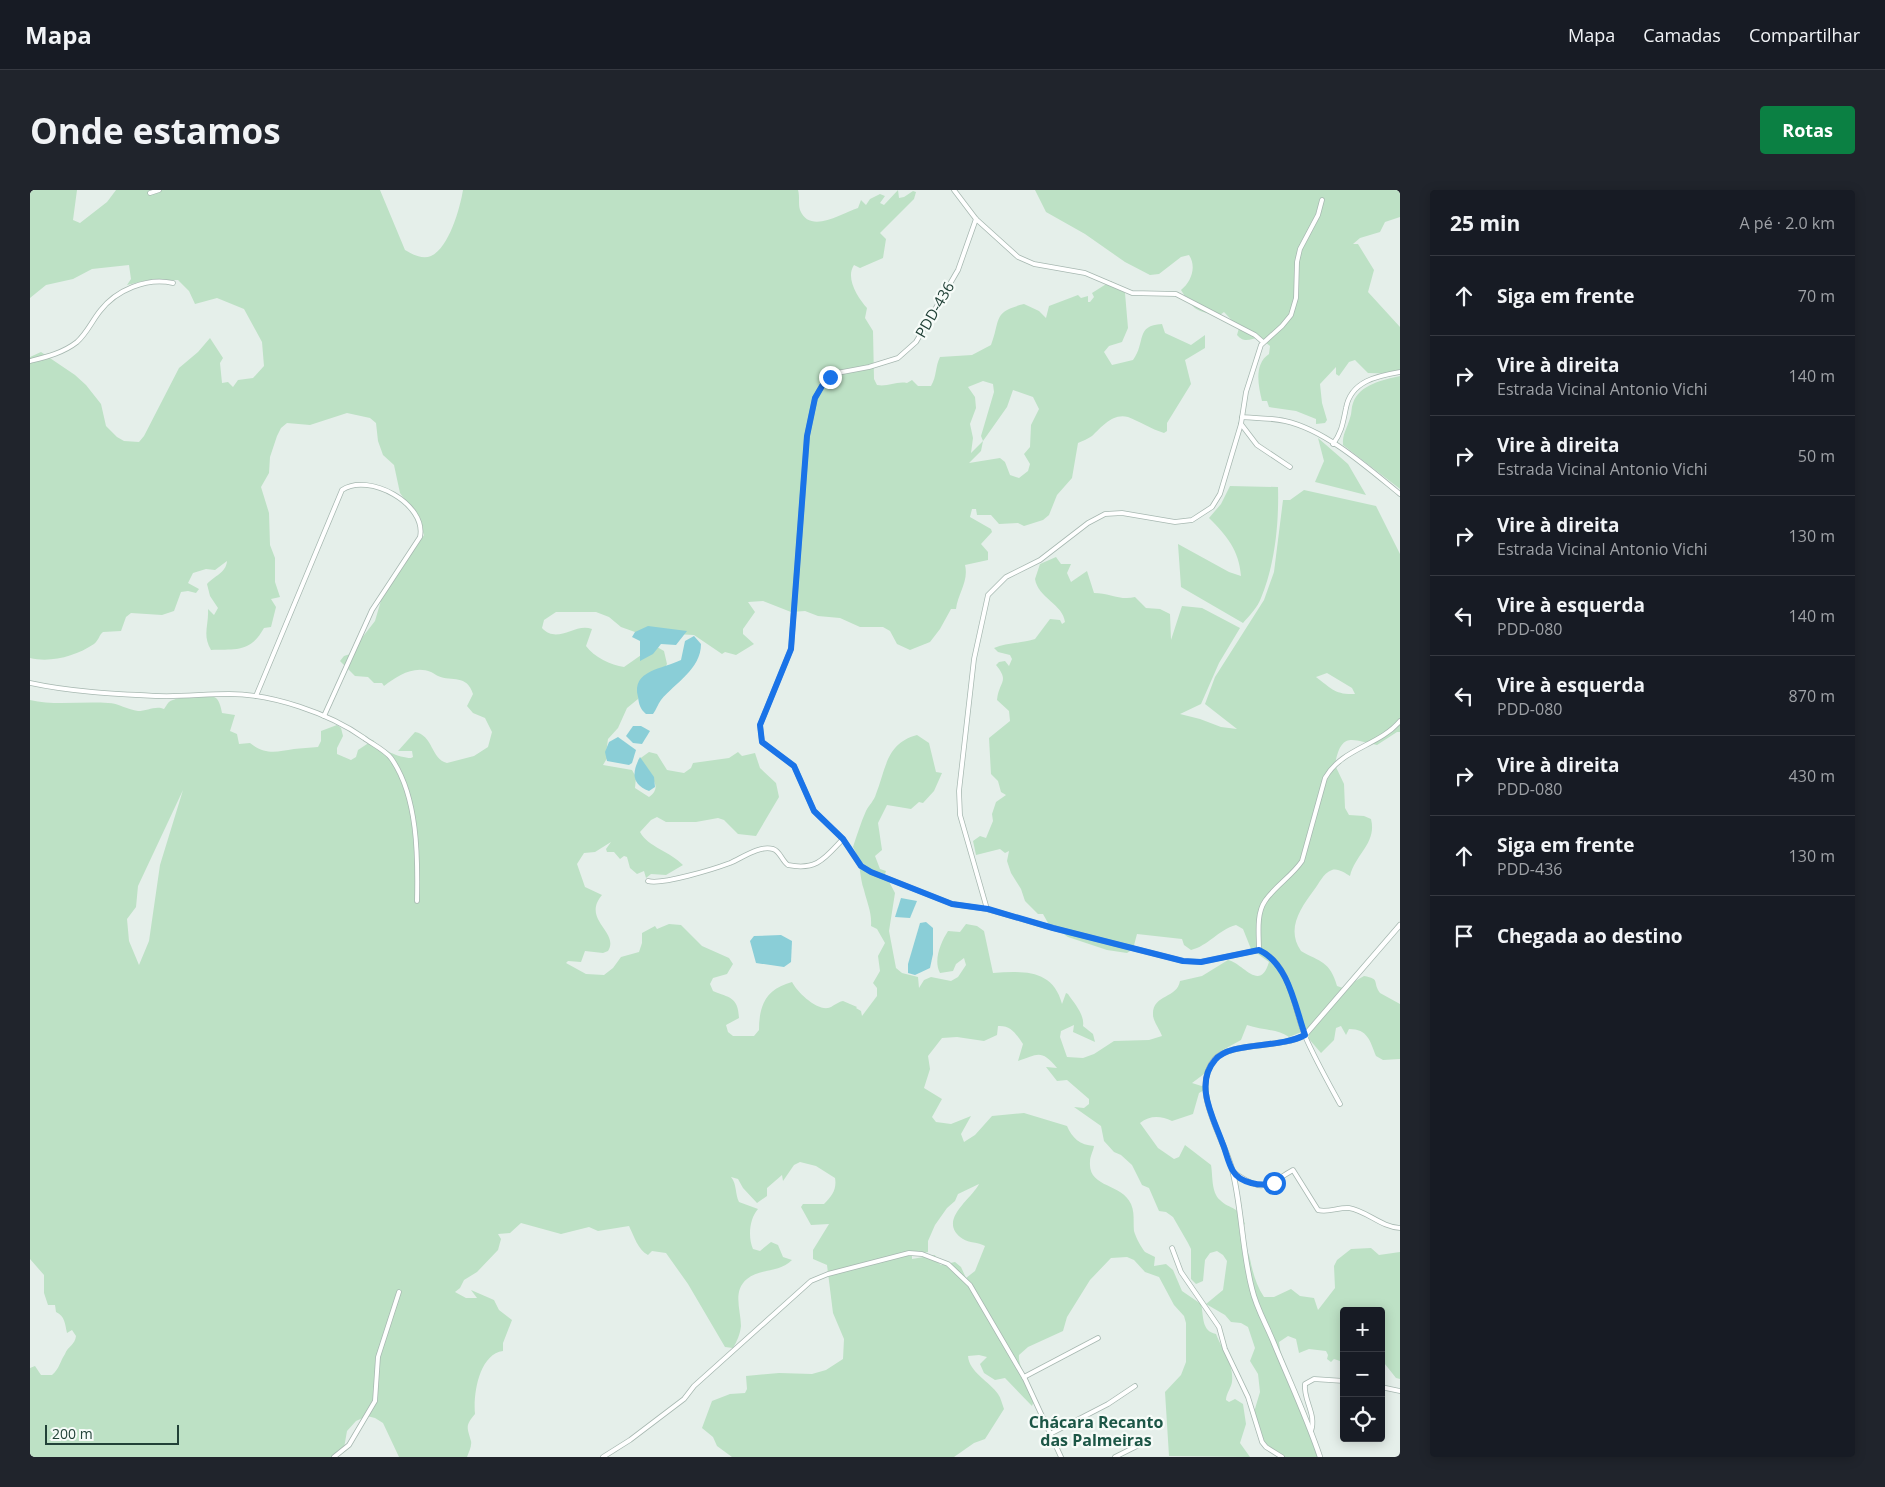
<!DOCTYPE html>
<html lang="pt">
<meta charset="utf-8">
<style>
:root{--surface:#171b24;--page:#20242c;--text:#f1f3f6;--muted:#9ea1a6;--line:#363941;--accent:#0b8043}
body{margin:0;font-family:"Open Sans",sans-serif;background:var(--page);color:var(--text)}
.controls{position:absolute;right:15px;bottom:15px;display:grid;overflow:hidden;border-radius:5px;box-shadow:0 2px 12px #0003}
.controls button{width:45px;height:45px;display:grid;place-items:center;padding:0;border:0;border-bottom:1px solid var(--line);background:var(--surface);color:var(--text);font:25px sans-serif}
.scale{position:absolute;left:15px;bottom:12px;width:134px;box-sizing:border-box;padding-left:5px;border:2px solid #224238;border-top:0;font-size:14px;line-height:18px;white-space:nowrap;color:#224238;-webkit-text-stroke:4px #f6fbf8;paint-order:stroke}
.stop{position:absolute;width:15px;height:15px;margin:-11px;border:4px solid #1a73e8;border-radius:50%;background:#fff}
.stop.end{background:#1a73e8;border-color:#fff;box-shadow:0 1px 5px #0008}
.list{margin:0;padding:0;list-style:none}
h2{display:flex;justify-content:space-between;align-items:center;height:65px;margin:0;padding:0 20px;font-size:21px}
h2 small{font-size:16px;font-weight:400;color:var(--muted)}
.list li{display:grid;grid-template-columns:32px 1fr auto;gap:15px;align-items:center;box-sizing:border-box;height:80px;padding:0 20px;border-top:1px solid var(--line)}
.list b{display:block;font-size:19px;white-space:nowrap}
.list p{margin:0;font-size:16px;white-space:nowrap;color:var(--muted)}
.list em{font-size:16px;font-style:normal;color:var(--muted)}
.icon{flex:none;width:28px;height:28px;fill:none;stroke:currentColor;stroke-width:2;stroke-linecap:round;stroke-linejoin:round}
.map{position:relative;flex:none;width:1370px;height:1267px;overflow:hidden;border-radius:5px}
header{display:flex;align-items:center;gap:30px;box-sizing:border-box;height:70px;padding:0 25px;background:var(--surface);border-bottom:1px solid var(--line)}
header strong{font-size:24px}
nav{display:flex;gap:28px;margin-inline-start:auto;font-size:18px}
.intro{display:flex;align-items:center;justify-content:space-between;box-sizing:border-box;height:120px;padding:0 30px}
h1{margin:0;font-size:35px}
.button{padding:12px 22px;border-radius:5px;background:var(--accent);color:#fff;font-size:18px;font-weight:700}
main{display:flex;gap:30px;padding:0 30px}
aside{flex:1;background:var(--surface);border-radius:5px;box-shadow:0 2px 12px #0003}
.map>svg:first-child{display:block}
.green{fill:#bde1c5;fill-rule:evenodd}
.water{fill:#8aced7}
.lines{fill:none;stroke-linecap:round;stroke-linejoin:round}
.minor-casing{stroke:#a7b8b1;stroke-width:5.5}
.tertiary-casing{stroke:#a7b8b1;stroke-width:6}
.minor{stroke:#fff;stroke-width:4}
.tertiary{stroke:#fff;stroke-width:4.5}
.route{stroke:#1a73e8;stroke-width:6}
.labels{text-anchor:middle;stroke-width:4.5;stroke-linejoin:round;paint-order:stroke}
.street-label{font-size:15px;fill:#224238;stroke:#f6fbf8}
.neighbourhood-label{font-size:16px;font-weight:bold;fill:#1c5646;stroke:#f6fbf8}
</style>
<header>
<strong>Mapa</strong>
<nav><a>Mapa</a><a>Camadas</a><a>Compartilhar</a></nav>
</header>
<div class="intro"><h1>Onde estamos</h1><a class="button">Rotas</a></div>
<main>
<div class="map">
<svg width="1370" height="1267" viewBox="0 0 1370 1267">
<rect width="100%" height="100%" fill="#e5efea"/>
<!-- green -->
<g class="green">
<path d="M0,0H47L43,30L50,33L77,12L86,0H350L375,60C382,64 392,70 401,66C419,58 430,18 433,0H768C770,7 768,14 770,20C780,45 812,23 828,18L831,10L836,15L840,9L850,4L855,6L850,13L854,15L868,0L869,8L874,7L883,1L886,2L884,9L850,43L856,49L853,68L830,78L824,75C815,88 828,108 837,118L835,128L843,141L844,189L847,195C858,197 866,191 877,193L882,190L888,196H901C907,186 905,177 910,167L942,165L961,155C971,129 962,122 994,114L1009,121L1016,128L1019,116L1048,105L1051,108L1058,106V112H1060L1064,107L1062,103L1081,91L1095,103L1098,138L1092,152L1079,156L1074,162L1082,175L1103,170C1116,153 1105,135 1132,134L1135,143L1161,155L1175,145V158L1155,170L1161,194L1137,233V241L1134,243C1121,239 1109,231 1098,227C1082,223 1072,237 1062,246C1058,249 1052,251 1048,253L1042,288L1027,305L1019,325L1013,330L994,336L988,333L969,334L961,325H947L946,319H942L940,327L961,339L962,342L951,354L958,362V370L935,375C939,391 928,403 926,419H921L910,439L900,452L880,460L867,454L860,441L853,437H830L810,428L788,426L775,421L761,422L733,411L718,412L725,422L713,439V444L724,454L706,465L695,462L692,464L664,445L605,442L591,437L579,427L566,422H526L514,430L512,438C528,455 545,432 562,439L556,456C564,467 581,475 594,477L614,463L627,457L634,461L637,474L633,481L611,492L608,509L597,518L588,538L578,549L576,564L579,565L573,575L602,580L606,587L605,598L619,607C637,594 613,581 608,570L619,562L627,564L637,580L654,583L661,578L663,573L699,568L708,562L712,566L725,563L730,578L746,593L749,607L726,646L708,644L694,630L688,628L666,632H636L627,627L621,630L610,642C618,657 641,662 653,675L636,685L621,684L616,688L614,681L607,684L600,678L597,667L594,666L590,669L584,662H577L576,659L581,652L565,662L554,663L547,674L555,697L572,705C551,730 590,742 578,761L573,763L555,761L551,772L538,771L536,773L556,784L574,785L583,778L591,767L609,762L612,753V743L625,736L627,739L639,734L651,735L672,756L699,768L703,774L697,784L683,788L680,794L683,801C699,808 708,806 709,828L696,835L698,842L703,846H724L729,840C729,815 736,799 762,792C767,802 786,820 798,818C803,817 807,812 813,811L827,817L826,818L831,821L832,826L847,806V798L843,793L850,781L848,766L855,753L847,739L841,736C842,722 837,713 834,700C829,686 831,670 823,657C827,645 831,632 836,621C839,615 844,611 846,604C856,579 856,553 887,545L899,553L906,582L912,583L904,601L893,613L889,612L881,619L857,615L848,633L852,660L845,666L850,679L856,681L855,684L865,703L859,741L866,778L872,783L888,787L889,798L894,790L901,787L921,791L928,787L936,775L934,768L926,774L923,781L910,783C903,770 911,752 918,741L930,742L936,734L947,736L954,741L963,783C993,781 1023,779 1032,814L1036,803L1038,804C1044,813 1055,825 1053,836L1063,844L1065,852L1043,842L1044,835L1031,841L1030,847L1037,867L1053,868L1064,864L1084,851L1119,850L1132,846C1130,840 1123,831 1123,825C1122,804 1147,809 1150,791L1172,786L1198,770C1213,773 1230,803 1239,772L1221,759L1213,739L1206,735C1188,740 1178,756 1161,760L1154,755L1152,749L1107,744L1103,759L1097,763L1077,760L1038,747L1018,733L1013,724H1008L995,711L991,699L981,683L977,671L979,661L975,663L970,659L946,665L943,651L950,646L956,648L963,631L962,624L966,612L976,605L971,602L968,591L961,584L959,548L980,531L979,521L967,510C969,491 980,492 966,475L969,472L975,471L979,476L982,469L980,465L968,462L964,458C976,453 993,453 1005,449L1020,429L1030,430L1032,434L1035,432C1033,414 1008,408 1005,389L1010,374L1026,367L1031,374H1041L1037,383L1041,392L1057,381L1064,403C1079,403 1091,411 1105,407L1116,418L1130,419L1140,424L1141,450L1152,416L1172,418L1210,438L1189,473L1171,514L1150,524L1170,529L1191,537L1207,539L1175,514L1185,487L1234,410L1244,382L1253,310H1260L1274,300L1346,316L1370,364V542H1367L1347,555C1322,550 1311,541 1305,575L1314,594L1315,618L1319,625L1334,626L1341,629C1347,653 1326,663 1320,686C1315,683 1308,678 1302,680C1293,683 1289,694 1284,700C1270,719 1256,739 1271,761C1290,772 1300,771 1307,796L1313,798L1334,786C1351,789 1342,792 1350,803L1370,814V869L1353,870L1346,866C1340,851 1338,839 1319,839L1316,845L1311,836L1306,838L1304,850L1291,863L1279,849V839L1259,847C1248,839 1231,840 1217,835L1211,850L1191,861L1174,884L1162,893L1178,898L1169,903L1163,924L1142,931C1131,926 1120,925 1110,933L1128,958L1144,969L1149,967L1155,955L1181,975C1183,986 1181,1002 1190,1010C1200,1020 1210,1016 1215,1034L1209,1039C1211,1050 1218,1059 1220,1069C1223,1083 1226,1095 1234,1107H1244L1261,1099L1270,1106L1284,1108L1288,1120L1305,1098L1304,1076L1307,1070L1321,1059L1341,1058L1349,1065L1370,1062V1189L1366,1188L1351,1169V1121H1314V1163L1311,1162L1310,1171L1304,1169L1301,1172L1297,1169L1298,1165L1296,1161L1279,1159L1269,1163L1266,1149L1258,1146L1249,1152L1252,1172L1289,1267H1249L1233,1252L1224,1222L1230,1202L1228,1184L1220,1171L1225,1158L1218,1137L1211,1133L1201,1132L1195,1125L1176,1114L1193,1100L1197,1071L1193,1065L1187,1061L1180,1063L1175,1070L1173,1091L1166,1094L1161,1089V1059L1158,1053L1143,1027L1136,1022L1129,1021L1119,998L1112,995L1102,975L1091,965L1084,962L1074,951L1071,936L1044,917L1054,918L1059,914V909L1037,890L1027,891L1016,877L1027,878C1011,858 1007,865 988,871L993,854C986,844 981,835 968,836L967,845L954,851L927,847L912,848L898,866L900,879L894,898L912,909L902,927L906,932L921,934L941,926L931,944L934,952L945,945L962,926L994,923L1037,936C1042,948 1050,955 1064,956C1063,962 1060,966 1060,972C1058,998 1092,993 1101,1014C1105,1023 1103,1032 1104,1041C1106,1048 1111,1057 1115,1062L1125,1067L1124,1076L1136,1074L1143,1080L1152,1101L1171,1114C1174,1126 1171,1141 1186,1144C1192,1160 1204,1173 1202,1192C1201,1198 1196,1204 1196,1210L1199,1212L1205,1209L1213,1214L1216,1234L1210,1253L1220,1267L1139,1266L1135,1202L1151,1185L1156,1172V1133L1154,1126L1144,1115L1129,1087L1115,1082L1104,1070L1097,1067L1081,1068L1060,1090L1037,1127L1033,1141L998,1157L989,1165C987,1180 1009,1200 1002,1216L975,1188L965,1190L954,1183L950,1174L957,1167L949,1165L938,1166C939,1182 960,1192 968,1204C971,1208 972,1214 974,1219L955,1249L944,1253L924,1267H702L687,1256L683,1247L672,1238L682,1211L700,1204L715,1203L717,1199L716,1186L749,1183L782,1184L796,1180L813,1169L814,1149L803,1123L797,1075L783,1069V1060L799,1034L781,1035L771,1017L773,1014H794C802,1006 807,999 805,988L786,976L770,972L764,975L753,991L752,985L737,998V1006L727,1013L713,998L708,989L701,987C707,994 705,1004 709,1012L728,1019C719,1029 718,1048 723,1059L730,1061L741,1052L748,1055L753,1067L762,1070C750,1083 730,1078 717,1089C702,1101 711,1121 711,1136C710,1145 707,1151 703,1158L695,1157L658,1094L636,1063L622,1061L618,1065C608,1060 604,1046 599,1036L568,1041L559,1037L531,1044L491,1033L480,1043L468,1044L471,1049L468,1060L447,1082L434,1090L430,1098L425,1102L436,1108H447L441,1100L464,1110L469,1120L482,1130L473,1153V1161C449,1164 443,1205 445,1224C435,1236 437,1237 441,1251C442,1256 439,1262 437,1267H369L353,1233L345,1228L337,1226L326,1231L317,1241L314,1258L307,1267H0V1178L5,1176L11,1185H22C30,1178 30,1171 35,1164C38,1156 45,1155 46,1146L42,1140L37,1143C35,1134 35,1126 26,1122L25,1115H18L14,1103V1085L0,1069V510C25,516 52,511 78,513C88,513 98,520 108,521C117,521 126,515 134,519C135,518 137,514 139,512C144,507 180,503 186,508C190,512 191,518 192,523L205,525L200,541L207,544L209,554L220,553C235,565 246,562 264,559C271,558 280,558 288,557L291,551V541L307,535L311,538L313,546L307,558V564L321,570L326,567L328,560L343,550C350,559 369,568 381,568L383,567L382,561H368L385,542C403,545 401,569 417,573L444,566L458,557L462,542L455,528L443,523L437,516L443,504C437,484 422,492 408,486C405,485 404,483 401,482C384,475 367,486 354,496L352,493H344L338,487L325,486L310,471L314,466L323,463L331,449L345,431L352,407L394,345L388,328L370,303L364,275L353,265L348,251L346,233L340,228L317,223L280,235L257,233L251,238L247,246L240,267L239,283L231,297L239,323L240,355L245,368V392L250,407L241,409L246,417L241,437L234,438C220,463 206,459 181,460C172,445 179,435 178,419L184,425L188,418L180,406L177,394C184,386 196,383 197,371L185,380L176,379L163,383L158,393L169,399L166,403L158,401L151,402L144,421L132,425L101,423L96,427L91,441L73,442C69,445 69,450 64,454C46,466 21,473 0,468V167L11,162L45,185L56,195L71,214L76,236L87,247L94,251L109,252L114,246L149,178L168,162L180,148L193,168L190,173L192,193L198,192L203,197L208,190L223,188L234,176L232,152L214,119L187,108L165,114L159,101L148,90H118L97,95L101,89L99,75L62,79L43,89L16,95L0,108ZM953,191L963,194L964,202L951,246L953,251L941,263L943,248L940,234L946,218L945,207L938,197ZM983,200L1003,207L1009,219L1001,235L1000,257L994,264L1000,274L998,281L989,288L980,285L975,272L970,268L939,273L951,261L953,251L977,217ZM1297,483L1322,498L1325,504C1305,505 1301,498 1286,487ZM153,600L130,675L119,751L109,775L99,751L97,729L106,717L108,696ZM949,994C941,1010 906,1031 933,1049C939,1053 948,1052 955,1056L945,1081L936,1088L931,1077L925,1072L911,1075L907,1072L905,1065L882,1069V1066L898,1062V1051L905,1035L917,1018L925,1011L928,1004Z"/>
<path d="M1005,0H1370V27L1355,32L1350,42L1330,48L1323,54H1328L1344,80L1338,102L1370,137V184L1338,183L1325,170L1319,172L1309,186L1306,184V177L1290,194L1292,213L1297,230L1295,233L1286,234V229L1266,221L1239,217L1237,211H1232C1228,195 1224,174 1239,164L1240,156L1230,148C1220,148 1215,154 1207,145L1209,138L1194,122L1190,125C1167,122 1164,121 1151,100C1161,92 1167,77 1159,65L1151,67L1129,84L1120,85L1095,72L1055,44L1016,22Z"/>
<path d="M1370,186V299L1313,255C1312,244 1317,239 1320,228C1322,223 1321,218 1323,213C1330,194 1353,190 1370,186Z"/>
<path d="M1288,248L1318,274L1336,305L1285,292L1294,271Z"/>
<path d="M1200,296L1248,297C1249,334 1245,374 1231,408C1228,417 1219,426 1213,433L1151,397L1148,354L1199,382L1211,386C1209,360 1197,346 1179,328L1191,314Z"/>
</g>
<!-- water -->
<g class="water">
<path d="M618,436L657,441L646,455L631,454L623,464L610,471V451L602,447L605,442Z"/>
<path d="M664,446L671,454C671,479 645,493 631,510C628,514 626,520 623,524H616C610,519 609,514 608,507C601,480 633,479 651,470L655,451Z"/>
<path d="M603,536H611L620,541L612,554L603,553L596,546Z"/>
<path d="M588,547L606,560L602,573L599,575L577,571L575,562L579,552Z"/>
<path d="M610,567L624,587L625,597L619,601C601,594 602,582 610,567Z"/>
<path d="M871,708L887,711L880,728L865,727Z"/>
<path d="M896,732L903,738V764L900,778L885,785L878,783V774L890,733Z"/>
<path d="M751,745L762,751L761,772L754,777L726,773L720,751L724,746Z"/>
</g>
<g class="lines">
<defs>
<g id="minor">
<path d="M924,0L946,29L988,67L1004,74L1055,83L1102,103L1146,104L1225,145L1233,152"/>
<path d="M120,3L129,0"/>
<path d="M946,29L928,80L886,152L868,168L839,177L807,183L800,187L792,196L785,208L777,246L761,459L730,535L732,552L764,576L784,621L813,649L831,676L841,682L922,714L957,719L1023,738L1153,771L1171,772L1229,760C1261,774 1263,817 1275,846C1285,869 1298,892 1310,914"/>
<path d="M0,171C16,167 33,163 47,152C57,143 62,131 70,121C86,100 117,87 143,93"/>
<path d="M1212,227C1226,228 1241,228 1255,231C1296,240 1338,278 1370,304"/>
<path d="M1211,234L1227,255L1260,277"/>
<path d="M1303,254C1312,242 1313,232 1316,218C1321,191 1347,186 1370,182"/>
<path d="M0,493C41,502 86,504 128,506C152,507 175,504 199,504C242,504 299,523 334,548C342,554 355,560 361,568C388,606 388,667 387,711"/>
<path d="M226,506L312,300C339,282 397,314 390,347L342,420L294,526"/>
<path d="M618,691C632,695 684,679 700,673C712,668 729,655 743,659C750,661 752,671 758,675C787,681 795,668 813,649"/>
<path d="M957,719L930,625L929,601L944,469L958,405L976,387L1010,370L1058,333L1075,324L1092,323L1145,332L1162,330L1182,317L1190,304L1211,234L1216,202L1231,155L1252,136L1261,125L1266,108L1267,72L1270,59L1288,25L1292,10"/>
<path d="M1229,760C1229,745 1226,724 1235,711C1245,696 1262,686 1272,671L1295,588C1312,558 1349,556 1370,531"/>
<path d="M1203,982C1235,1004 1235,996 1263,980L1288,1020C1298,1023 1309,1017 1319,1018C1337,1021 1351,1037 1370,1038"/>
<path d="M1142,1058L1151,1082L1189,1137L1195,1159L1218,1207L1232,1252L1236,1257L1252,1267"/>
<path d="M994,1187L1068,1148"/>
<path d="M1351,1197L1370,1201"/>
<path d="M1281,1241C1287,1225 1273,1210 1275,1194L1284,1189L1314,1191"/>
<path d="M1020,1244L1078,1214L1105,1196"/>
<path d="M304,1267L319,1255L345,1211L348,1167L369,1102"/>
<path d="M573,1267L600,1250L654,1209L664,1196L781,1091L798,1084L879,1063L892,1064L918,1074L940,1095L995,1189L1031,1267"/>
<path d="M1085,1267L1115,1252"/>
</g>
<path id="tertiary" d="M1290,1267C1277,1228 1259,1190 1243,1151C1236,1134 1226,1117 1222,1099C1212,1061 1212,1021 1203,983C1196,950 1158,900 1185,869C1200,852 1249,859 1275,845L1370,735"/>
</defs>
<!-- minor casing -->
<use href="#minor" class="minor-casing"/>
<!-- tertiary casing -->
<use href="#tertiary" class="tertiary-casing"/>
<!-- minor -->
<use href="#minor" class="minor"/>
<!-- tertiary -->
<use href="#tertiary" class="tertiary"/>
</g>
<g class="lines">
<!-- route -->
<path class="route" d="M800,187L792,196L785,208L777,246L761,459L730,535L732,552L764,576L784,621L813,649L831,676L841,682L922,714L958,719L1023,738L1153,771L1171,772L1229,760C1259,774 1265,817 1275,845C1249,859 1200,851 1185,870C1164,894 1183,927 1192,952C1196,961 1198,973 1203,981C1210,993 1231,997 1244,993"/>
</g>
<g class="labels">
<!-- street labels -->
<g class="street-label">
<text transform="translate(905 120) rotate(-60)" y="5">PDD-436</text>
</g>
<!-- neighbourhood labels -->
<g class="neighbourhood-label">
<text x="1066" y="1238">Chácara Recanto<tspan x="1066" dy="18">das Palmeiras</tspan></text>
</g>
</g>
</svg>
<div class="controls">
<button>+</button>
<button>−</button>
<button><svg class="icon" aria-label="locate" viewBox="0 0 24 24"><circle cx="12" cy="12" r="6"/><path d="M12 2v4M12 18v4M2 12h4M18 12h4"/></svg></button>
</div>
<div class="scale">200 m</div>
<div class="stop" style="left:1244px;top:993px"></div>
<div class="stop end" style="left:800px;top:187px"></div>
</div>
<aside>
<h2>25 min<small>A pé · 2.0 km</small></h2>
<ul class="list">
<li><svg class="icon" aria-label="ahead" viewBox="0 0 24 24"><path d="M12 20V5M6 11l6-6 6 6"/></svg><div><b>Siga em frente</b></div><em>70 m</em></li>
<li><svg class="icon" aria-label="right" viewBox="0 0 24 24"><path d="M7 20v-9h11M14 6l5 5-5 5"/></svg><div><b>Vire à direita</b><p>Estrada Vicinal Antonio Vichi</p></div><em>140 m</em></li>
<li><svg class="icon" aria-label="right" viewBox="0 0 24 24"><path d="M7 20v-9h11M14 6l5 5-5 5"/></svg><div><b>Vire à direita</b><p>Estrada Vicinal Antonio Vichi</p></div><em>50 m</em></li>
<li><svg class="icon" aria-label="right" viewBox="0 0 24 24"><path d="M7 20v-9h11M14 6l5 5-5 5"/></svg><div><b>Vire à direita</b><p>Estrada Vicinal Antonio Vichi</p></div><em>130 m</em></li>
<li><svg class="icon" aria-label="left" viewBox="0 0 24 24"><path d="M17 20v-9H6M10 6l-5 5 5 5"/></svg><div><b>Vire à esquerda</b><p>PDD-080</p></div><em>140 m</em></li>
<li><svg class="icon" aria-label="left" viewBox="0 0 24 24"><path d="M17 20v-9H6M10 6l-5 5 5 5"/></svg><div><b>Vire à esquerda</b><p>PDD-080</p></div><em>870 m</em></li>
<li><svg class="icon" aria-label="right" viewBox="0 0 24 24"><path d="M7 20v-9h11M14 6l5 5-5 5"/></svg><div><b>Vire à direita</b><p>PDD-080</p></div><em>430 m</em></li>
<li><svg class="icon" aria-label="ahead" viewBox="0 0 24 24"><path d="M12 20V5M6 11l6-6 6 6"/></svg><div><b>Siga em frente</b><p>PDD-436</p></div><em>130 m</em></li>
<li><svg class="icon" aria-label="arrive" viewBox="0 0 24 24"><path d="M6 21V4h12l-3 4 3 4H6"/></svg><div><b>Chegada ao destino</b></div></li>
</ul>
</aside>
</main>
